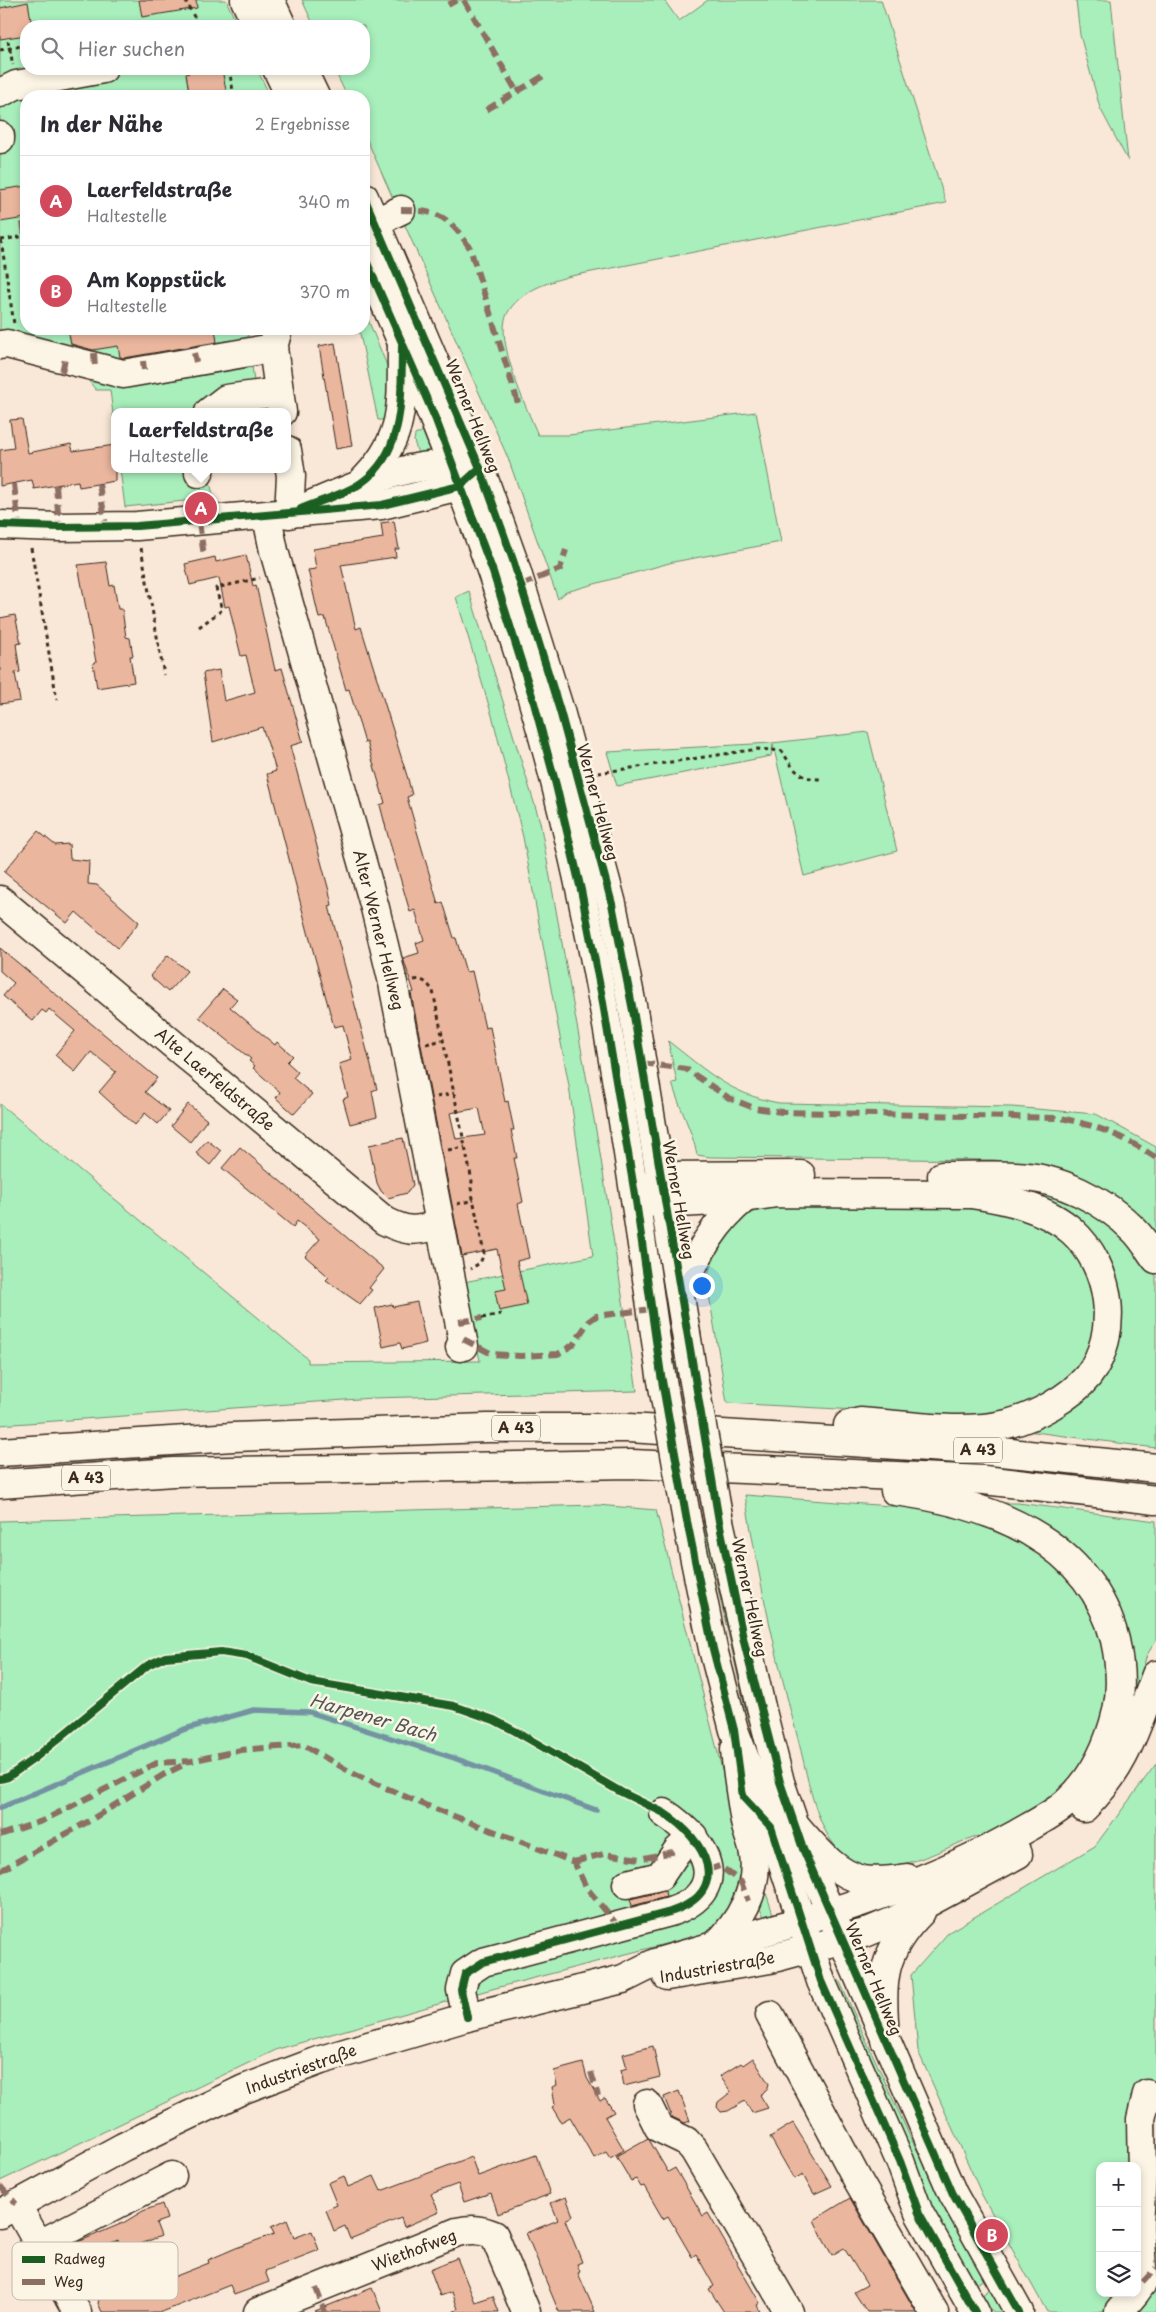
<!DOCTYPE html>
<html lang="de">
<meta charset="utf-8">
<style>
:root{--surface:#fff;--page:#f7f7f7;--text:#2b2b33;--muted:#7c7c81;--line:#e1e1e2;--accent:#d1495b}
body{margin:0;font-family:"Playpen Sans",sans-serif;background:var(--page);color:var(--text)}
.controls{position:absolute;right:15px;bottom:15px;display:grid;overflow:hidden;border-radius:10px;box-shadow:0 2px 8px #0003}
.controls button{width:45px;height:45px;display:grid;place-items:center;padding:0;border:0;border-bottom:1px solid var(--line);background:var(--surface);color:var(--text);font:25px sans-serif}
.you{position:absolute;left:701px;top:1285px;width:18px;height:18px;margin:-12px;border:4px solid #fff;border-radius:50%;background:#1a73e8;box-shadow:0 0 0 8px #1a73e833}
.badge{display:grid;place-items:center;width:32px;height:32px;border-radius:50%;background:var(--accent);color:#fff;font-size:16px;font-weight:700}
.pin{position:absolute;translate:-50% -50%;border:2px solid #fff;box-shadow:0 1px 5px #0006}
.popup{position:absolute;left:111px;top:408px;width:180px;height:65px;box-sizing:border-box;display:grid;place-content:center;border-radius:10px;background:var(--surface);filter:drop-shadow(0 1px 4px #0005);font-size:16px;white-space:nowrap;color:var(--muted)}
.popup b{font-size:19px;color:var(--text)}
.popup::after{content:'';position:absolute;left:50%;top:100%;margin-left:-10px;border:10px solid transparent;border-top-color:var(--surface)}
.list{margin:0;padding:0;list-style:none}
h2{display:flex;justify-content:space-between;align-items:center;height:65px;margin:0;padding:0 20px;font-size:21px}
h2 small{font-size:16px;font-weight:400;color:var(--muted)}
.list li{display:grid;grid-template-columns:32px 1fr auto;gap:15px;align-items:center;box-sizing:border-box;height:90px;padding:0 20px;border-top:1px solid var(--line)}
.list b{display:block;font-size:19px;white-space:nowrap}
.list p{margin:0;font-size:16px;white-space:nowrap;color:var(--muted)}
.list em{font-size:16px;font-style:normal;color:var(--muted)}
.icon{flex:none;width:28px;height:28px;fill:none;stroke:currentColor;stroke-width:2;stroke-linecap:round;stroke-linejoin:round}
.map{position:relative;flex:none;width:1156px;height:2312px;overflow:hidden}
.search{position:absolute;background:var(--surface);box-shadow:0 2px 8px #0003;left:20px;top:20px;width:350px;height:55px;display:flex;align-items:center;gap:12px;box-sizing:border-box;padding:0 18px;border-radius:20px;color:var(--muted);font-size:19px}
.panel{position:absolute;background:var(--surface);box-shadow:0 2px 8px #0003;left:20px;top:90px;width:350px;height:245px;border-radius:20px}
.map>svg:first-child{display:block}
.green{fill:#a8efbc;stroke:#728c6d;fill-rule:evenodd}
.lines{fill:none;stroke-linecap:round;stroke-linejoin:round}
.stream{stroke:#7592a3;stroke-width:5.5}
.building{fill:#ebb69e;stroke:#3b2a1e;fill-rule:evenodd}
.minor-casing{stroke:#3b2a1e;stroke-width:31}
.major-casing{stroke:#3b2a1e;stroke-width:31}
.highway-casing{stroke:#3b2a1e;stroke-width:31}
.path{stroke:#3b2a1e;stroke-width:3;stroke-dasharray:4 4;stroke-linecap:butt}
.minor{stroke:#fcf5e5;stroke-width:28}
.major{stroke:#fcf5e5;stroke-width:28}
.highway{stroke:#fcf5e5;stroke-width:28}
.major-bridge-casing{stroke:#3b2a1e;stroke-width:31;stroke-linecap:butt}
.major-bridge{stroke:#fcf5e5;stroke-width:28}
.quiet{stroke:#8d6e63;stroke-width:6;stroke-dasharray:12 6;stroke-linecap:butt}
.cycleway-casing{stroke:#fcf5e5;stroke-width:11}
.cycleway{stroke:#1b5e20;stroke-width:8}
.labels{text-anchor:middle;stroke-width:5;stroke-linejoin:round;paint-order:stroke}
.shield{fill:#fcf5e5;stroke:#75675a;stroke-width:1}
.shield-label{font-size:15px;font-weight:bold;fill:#3b2a1e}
.street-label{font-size:16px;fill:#3b2a1e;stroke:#fcf5e5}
.water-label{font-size:18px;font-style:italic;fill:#535656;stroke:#fcf5e5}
.key{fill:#fcf5e5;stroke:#c2b8a9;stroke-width:1}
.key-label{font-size:14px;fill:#3b2a1e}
</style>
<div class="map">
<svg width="1156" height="2312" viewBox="0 0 1156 2312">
<rect width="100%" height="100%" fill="#f9e8d7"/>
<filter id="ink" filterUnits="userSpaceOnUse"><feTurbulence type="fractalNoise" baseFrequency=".02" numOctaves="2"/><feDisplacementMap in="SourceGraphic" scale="10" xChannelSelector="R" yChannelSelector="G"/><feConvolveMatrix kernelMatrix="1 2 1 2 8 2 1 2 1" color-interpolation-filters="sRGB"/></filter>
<g filter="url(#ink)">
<!-- green -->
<g class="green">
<path d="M0,0H226L238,26H26V69H257L270,96H26V329H247L255,389L196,412H115V430L110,390H96L88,380L74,369L0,353Z"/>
<path d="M302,0H664L679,21L708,0H881L946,203L571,276C548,282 519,291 507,314C494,339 527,409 538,435H569L756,412L781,542L673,562L566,592L558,599L508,458L364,133V96H347L334,69H364V26H314Z"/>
<path d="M1076,0H1111L1128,161L1100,108L1080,35Z"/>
<path d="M364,310L388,368L392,420H378L359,329H364Z"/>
<path d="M423,431L432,456L420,460L414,441L415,435Z"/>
<path d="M120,469H191L207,472L214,498L125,507Z"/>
<path d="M469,591L540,822L599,1147L637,1391L372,1398L0,1425V1104L308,1359V1363L480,1361L464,1282L593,1256L569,1086L523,837L493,719L456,597Z"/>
<path d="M868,732L897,851L804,876L773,745L771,756L617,786L607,752L772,743Z"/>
<path d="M668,1041C707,1071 729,1094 779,1103L1012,1107L1096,1114L1156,1147V1243L1008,1162L995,1160L710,1157L697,1155C692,1129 679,1108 672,1083L677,1082Z"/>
<path d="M1017,1191L1063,1197L1091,1208L1126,1236L1156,1276V1448L1027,1431L1090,1389L1116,1278Z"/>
<path d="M774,1207H968L1014,1211L1079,1248L1099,1313L1089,1356L1066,1385L1003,1413L968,1416L727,1403L707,1283C708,1264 723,1233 737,1220C746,1212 763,1210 774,1207Z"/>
<path d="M654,1231H656L684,1375H671Z"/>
<path d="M745,1495C789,1498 833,1502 877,1505C900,1507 926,1507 948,1513C968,1517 1002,1530 1020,1539C1099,1578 1135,1686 1086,1762C1059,1802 1024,1816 983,1836L973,1837C944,1849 889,1878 858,1864C844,1857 833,1846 826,1832C811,1804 806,1769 798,1739C776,1658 758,1576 745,1495Z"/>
<path d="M989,1503H1018L1156,1521V1640L1147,1655L1125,1721L1109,1594Z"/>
<path d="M597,1505L656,1510L719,1757L739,1845L742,1872L725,1917L707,1933L492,1989L278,2049L0,2181V1521Z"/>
<path d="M697,1521H710L771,1799L745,1707L713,1567L703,1545Z"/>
<path d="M1156,1764V2312H1047L982,2195L918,2051L911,1975L949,1932L1095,1846ZM1100,2166H1137V2293H1100Z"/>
<path d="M765,1890L774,1917L766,1921L756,1901Z"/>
<path d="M839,1980L910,2137L986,2278L975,2285L902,2151L827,1985Z"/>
<path d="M992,2288L1007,2312H992L982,2295Z"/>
</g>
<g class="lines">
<!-- stream -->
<path class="stream" d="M0,1808L185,1729L254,1710L309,1712L454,1758L596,1810"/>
</g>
<!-- building -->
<g class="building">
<path d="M139,0H196L197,8L142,17Z"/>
<path d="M28,2L32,26H26V35L0,39V8Z"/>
<path d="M196,69H222L227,96H194L193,91L189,92L186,74L189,73L188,70Z"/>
<path d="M26,186V218L0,222V190Z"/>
<path d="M68,329H215L217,342L124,358L120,357L118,346L93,350L71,344Z"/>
<path d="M335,343L352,446L336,449L319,346Z"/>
<path d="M22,419L28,453L71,444L73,451L115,445V481L79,487L78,481L34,489L32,480L0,486V450L14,448L10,420Z"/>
<path d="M394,521L399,549H395L396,557L341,565L356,629L361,627L408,779L412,795L407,797L438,904L443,902L454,938H456L466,972L472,971L485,1028L490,1027L505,1102L508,1101L511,1116L514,1130H511L517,1158H514L523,1202L518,1204L529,1258L517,1261L527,1305L499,1311L495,1291L506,1289L497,1249L462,1256L411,993L414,992L403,958L419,953L416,943L424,940L415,910L410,912L388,836L380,805L385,803L367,742L365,743L349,689L346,690L325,617L319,618L308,570L316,569L313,549L383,538L381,523ZM479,1108L485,1135L456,1139L450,1113Z"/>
<path d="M246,555L253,586L256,585L275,670L282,668L303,742L290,746L329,891L332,905L329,906L377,1089L372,1091L377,1117L350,1124L343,1099L348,1097L339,1064L352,1060L343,1025L334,1027L309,936L267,774L276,771L268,744L262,727L213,742L203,673L219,670L224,701L255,692L246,655L241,656L229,606L225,607L219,578L190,585L185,564L215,557L216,562Z"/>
<path d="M106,562L110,586L114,585L118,609H122L126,637L130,638L133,656H130L134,682L97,688L93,663L96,662L78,565Z"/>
<path d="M15,615L21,643L16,644L20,672L15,673L20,701L0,704V618Z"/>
<path d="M38,831L55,845L69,844L70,859L89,861L88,884L97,885L139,922L118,948L76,912L67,923L4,872Z"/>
<path d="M0,948L157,1078L145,1092L169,1111L158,1124L145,1113L135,1125L99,1092L116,1072L91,1052L75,1072L55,1055L75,1031L49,1009L46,1013L42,1010L33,1021L3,996L14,983L0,971Z"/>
<path d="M168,955L187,971L168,992L150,976Z"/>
<path d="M223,989L237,999L230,1007L275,1045L277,1042L293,1056L287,1062L298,1072L293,1078L312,1094L294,1114L276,1098L280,1092L253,1068L255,1066L249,1061L251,1059L199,1017Z"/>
<path d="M188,1104L207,1120L190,1142L171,1126Z"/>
<path d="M403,1138L413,1185L407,1193L388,1198L381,1191L377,1183L369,1145Z"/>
<path d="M207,1140L221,1151L210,1165L196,1153Z"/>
<path d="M240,1147L384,1269L369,1288L372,1290L360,1304L326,1280L329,1277L305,1256L320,1239L297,1221L293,1227L222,1168Z"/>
<path d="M417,1302L426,1343L402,1349L400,1343L383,1347L375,1308L392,1304L393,1307Z"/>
<path d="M665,1891L666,1897L632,1906L630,1899Z"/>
<path d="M653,2046L660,2077L624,2086L621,2070L627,2068L623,2054Z"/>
<path d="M753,2058L769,2084L767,2090L760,2095L768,2108L752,2113L745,2101L728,2111L721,2112L717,2107L718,2102L731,2092L720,2076L741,2063L743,2065Z"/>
<path d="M583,2063L587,2078L600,2101L605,2098L614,2112L605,2117L624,2150L610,2158L606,2152L594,2158L570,2117L561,2122L552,2107L555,2105L552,2087L557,2085L554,2071Z"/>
<path d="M679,2091L690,2121L685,2123L672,2117L664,2097Z"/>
<path d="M793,2123L832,2186L814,2194L803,2174L794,2179L770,2137Z"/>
<path d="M648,2138L668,2172L675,2168L703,2216L708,2213L760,2303L757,2305L760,2312H724L709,2289L714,2286L696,2254L692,2257L668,2216L663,2219L644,2186L641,2187L636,2179L631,2181L616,2156Z"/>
<path d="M536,2155L550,2194L498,2214L491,2193L464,2202L458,2184L431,2194L439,2212L404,2227L401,2218L350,2239L345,2226L334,2231L326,2210L337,2205L328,2183L344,2176L348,2187L374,2176L381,2191L471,2157L478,2176Z"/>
<path d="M566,2197L573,2216L565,2220L582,2262L577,2264L580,2272L578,2273L595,2312H559L526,2233L558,2220L551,2203Z"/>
<path d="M850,2198L916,2312H867L854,2292L867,2285L844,2248L832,2255L824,2241L814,2220Z"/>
<path d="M162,2204L167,2219L156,2223L161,2236L123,2251L118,2240L81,2255L76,2243L78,2242L123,2223L143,2211Z"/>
<path d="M287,2220L294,2238L312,2231L319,2250L265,2271L269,2282L234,2295L230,2285L162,2312H102L98,2303L100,2296L120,2287L123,2297L209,2263L208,2260L236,2248L274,2234L271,2227Z"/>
<path d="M457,2258L475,2302L493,2296L499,2312H453L458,2309L452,2292L440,2296L430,2269Z"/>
<path d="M372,2288L382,2312H315V2311Z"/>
</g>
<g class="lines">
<defs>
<g id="minor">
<path d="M0,93L16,85L103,69"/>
<path d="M0,136V139"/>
<path d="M376,222L401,210"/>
<path d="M278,329L273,348L282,412"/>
<path d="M0,345L7,344L123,374L273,348"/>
<path d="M209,412L226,399L279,392"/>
<path d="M287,450L291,476L289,514"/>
<path d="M199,469V473"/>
<path d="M361,483C408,437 401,402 402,341"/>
<path d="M313,504C363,483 418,457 473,467"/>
<path d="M267,517L274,551L375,908L393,983L464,1346L460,1347"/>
<path d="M0,525L59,527L137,526L382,505L460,486L477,471"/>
<path d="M0,900L385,1221C409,1233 415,1231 440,1225"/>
<path d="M627,1884L660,1876L677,1851L693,1836"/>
<path d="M715,1946C739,1923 759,1890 754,1855C753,1844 747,1833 745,1822C741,1798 737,1773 735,1749"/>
<path d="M667,1976L770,1959L811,1948"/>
<path d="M770,2015L857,2179L934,2312"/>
<path d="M467,2017L461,1990L465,1974L483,1962L670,1912C734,1891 706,1840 664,1813"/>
<path d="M647,2104L659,2128L686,2141L694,2150L789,2312"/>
<path d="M16,2204L77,2312"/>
<path d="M0,2214L123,2147L244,2089L321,2060L467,2017L623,1979L655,1963L801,1921"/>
<path d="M38,2245L172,2176"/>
<path d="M1137,2290L1143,2282L1139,2226L1142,2175L1141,2119L1147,2094"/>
<path d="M258,2312L457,2232C471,2229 480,2229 494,2235L526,2312"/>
<path d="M1119,2312L1135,2293"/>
</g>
<g id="major">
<path d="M245,0L257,26"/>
<path d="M270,0L282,26"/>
<path d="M277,69L290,96"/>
<path d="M302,69L315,96"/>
<path d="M364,197L480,468L513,560L560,711L612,904L634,1016L693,1376"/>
<path d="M364,256C429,400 488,546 532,698C597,918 628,1148 661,1375"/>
<path d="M687,1521L713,1649L734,1730L771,1827L821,1981L900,2161L919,2213L975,2312"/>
<path d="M719,1521L761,1707L780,1782L803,1849L953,2194L1019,2312"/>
</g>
<g id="highway">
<path d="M942,1176C966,1176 991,1175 1015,1176C1058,1177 1105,1200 1135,1231C1143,1239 1149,1250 1156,1259"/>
<path d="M636,1201C683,1206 730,1200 777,1193L971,1194C1005,1199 1045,1207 1072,1231C1111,1266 1121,1333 1088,1376C1070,1398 1035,1417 1007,1424C961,1435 908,1425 860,1422L848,1425"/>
<path d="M636,1201L661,1176L801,1175"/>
<path d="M680,1291C698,1255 713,1223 745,1198"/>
<path d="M0,1452L233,1437L487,1428H629L991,1451L1156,1468"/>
<path d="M0,1484L173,1472L632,1464L984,1480L1156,1500"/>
<path d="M1084,1808C1126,1768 1136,1727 1156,1675"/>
<path d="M794,1824C813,1845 835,1875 864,1880C878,1882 894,1880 907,1878"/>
<path d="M801,1921C876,1899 947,1873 1015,1835C1032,1825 1051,1816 1066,1803C1093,1779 1109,1745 1117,1711C1122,1688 1120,1663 1115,1640C1090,1539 988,1503 895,1491"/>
<path d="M811,1948L865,1933L894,1921L1018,1854"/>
<path d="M885,2040C882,1984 878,1955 921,1912"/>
</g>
</defs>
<!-- minor casing -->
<use href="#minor" class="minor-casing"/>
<!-- major casing -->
<use href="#major" class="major-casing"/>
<!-- highway casing -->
<use href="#highway" class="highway-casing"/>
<!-- path -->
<g class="path">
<path d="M185,0L199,26"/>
<path d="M8,41L13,65"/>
<path d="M0,50L26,45"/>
<path d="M229,69L234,96"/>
<path d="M1,240L14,324"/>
<path d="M1,240L26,236"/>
<path d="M31,548L57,700"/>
<path d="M141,548L164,675"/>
<path d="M199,627L222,610L216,588L260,578"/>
<path d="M598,773L758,749L782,751C794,770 798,779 823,779"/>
<path d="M414,980C424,978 428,984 433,991L472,1181L471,1188L484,1254L480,1263L470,1269"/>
<path d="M426,1044L443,1040"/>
<path d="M437,1097L454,1093"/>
<path d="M448,1150L465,1147"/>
<path d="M457,1204L474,1200"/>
<path d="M482,1318L501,1314"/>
</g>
<!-- minor -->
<use href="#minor" class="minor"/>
<!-- major -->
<use href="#major" class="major"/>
<!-- highway -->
<use href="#highway" class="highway"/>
<defs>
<g id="major-bridge">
<path d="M661,1375L687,1521"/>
<path d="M693,1376L719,1521"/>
</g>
</defs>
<!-- major-bridge casing -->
<use href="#major-bridge" class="major-bridge-casing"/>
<!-- major-bridge -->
<use href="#major-bridge" class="major-bridge"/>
<!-- quiet -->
<g class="quiet">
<path d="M464,0L517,92"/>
<path d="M448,5L457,0"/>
<path d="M486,110L547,74"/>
<path d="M401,210C439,210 449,217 470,248L518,403"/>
<path d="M23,222L25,236"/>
<path d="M94,353L95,367"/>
<path d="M194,353L196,362"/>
<path d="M143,361L144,370"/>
<path d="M62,372L65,359"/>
<path d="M14,484L19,526"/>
<path d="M99,484L106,526"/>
<path d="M56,485L59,527"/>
<path d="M199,522L204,556"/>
<path d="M521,585L560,569L566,550"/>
<path d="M642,1063L686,1069L729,1098L754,1108L782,1112L1061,1118C1098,1126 1124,1136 1156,1158"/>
<path d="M459,1322L482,1318"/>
<path d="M463,1339L492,1354L520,1356L558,1354L573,1345L589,1321L596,1316L651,1309"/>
<path d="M0,1835L42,1821L157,1763L191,1761L241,1750L303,1745L356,1775L425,1805L574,1862L586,1887L618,1926"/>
<path d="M574,1862L603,1854L640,1859L677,1851"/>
<path d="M708,1870L720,1866L741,1882L748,1901"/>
<path d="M0,1871L89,1821L163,1775L187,1763"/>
<path d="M591,2072L598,2096"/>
<path d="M0,2186L16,2204"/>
<path d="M1143,2282L1156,2268"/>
<path d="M316,2288L325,2312"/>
</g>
<defs>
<g id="cycleway">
<path d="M364,197L480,468L513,560L560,711L612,904L634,1016L719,1521L744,1642L780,1782L803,1849L953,2194L1019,2312"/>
<path d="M364,256L436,420L493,572L533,699L556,785L581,890L602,997L636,1201L661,1375L687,1521L713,1649L734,1730L743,1797L771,1827L821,1981L900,2161L919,2213L975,2312"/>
<path d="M301,509C319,501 346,494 361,483C406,452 401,393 402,346"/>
<path d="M0,525L59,527L137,526L382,505L460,486L480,468"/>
<path d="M0,1779L8,1777L35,1758L148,1665L165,1657L221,1652L247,1656L311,1682L454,1706L494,1720L515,1731L621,1792L664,1813C706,1840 734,1891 670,1912L483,1962L465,1974L461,1990L467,2017"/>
</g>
</defs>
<!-- cycleway casing -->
<use href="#cycleway" class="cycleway-casing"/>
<!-- cycleway -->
<use href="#cycleway" class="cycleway"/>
</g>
</g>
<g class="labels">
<!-- shield labels -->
<g class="shield">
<rect x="492" y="1415.5" width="48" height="25" rx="4"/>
<rect x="954" y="1437.5" width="48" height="25" rx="4"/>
<rect x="62" y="1465.5" width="48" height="25" rx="4"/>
</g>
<g class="shield-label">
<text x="516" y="1433">A 43</text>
<text x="978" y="1455">A 43</text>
<text x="86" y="1483">A 43</text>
</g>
<!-- street labels -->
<g class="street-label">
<text transform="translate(473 416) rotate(68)" y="6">Werner Hellweg</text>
<text transform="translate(598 802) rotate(75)" y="6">Werner Hellweg</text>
<text transform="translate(379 930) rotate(76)" y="6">Alter Werner Hellweg</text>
<text transform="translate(215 1079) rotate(40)" y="6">Alte Laerfeldstraße</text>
<text transform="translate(679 1200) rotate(80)" y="6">Werner Hellweg</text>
<text transform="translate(750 1598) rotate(78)" y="6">Werner Hellweg</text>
<text transform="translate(717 1967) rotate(-10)" y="6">Industriestraße</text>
<text transform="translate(874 1979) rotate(67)" y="6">Werner Hellweg</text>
<text transform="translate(301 2069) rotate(-20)" y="6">Industriestraße</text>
<text transform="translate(414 2250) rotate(-21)" y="6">Wiethofweg</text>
</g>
<!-- water labels -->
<g class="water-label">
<text transform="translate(373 1718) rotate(16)" y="6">Harpener Bach</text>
</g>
</g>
<!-- legend -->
<rect x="12" y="2242" width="166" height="58" rx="8" class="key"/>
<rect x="22" y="2256" width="23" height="7" fill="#1b5e20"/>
<rect x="22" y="2279" width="23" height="6" fill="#8d6e63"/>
<g class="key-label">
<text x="54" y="2264">Radweg</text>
<text x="54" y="2287">Weg</text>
</g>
</svg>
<div class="controls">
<button>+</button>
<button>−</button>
<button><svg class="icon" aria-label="layers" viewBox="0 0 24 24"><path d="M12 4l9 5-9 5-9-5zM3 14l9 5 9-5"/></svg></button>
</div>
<div class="you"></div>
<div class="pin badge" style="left:201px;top:508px">A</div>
<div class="popup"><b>Laerfeldstraße</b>Haltestelle</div>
<div class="pin badge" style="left:992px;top:2235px">B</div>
<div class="search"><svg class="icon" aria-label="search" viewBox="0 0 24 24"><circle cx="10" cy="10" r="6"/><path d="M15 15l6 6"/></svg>Hier suchen</div>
<section class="panel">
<h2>In der Nähe<small>2 Ergebnisse</small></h2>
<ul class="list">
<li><span class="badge">A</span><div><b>Laerfeldstraße</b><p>Haltestelle</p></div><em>340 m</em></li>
<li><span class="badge">B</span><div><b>Am Koppstück</b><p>Haltestelle</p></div><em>370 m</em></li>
</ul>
</section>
</div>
